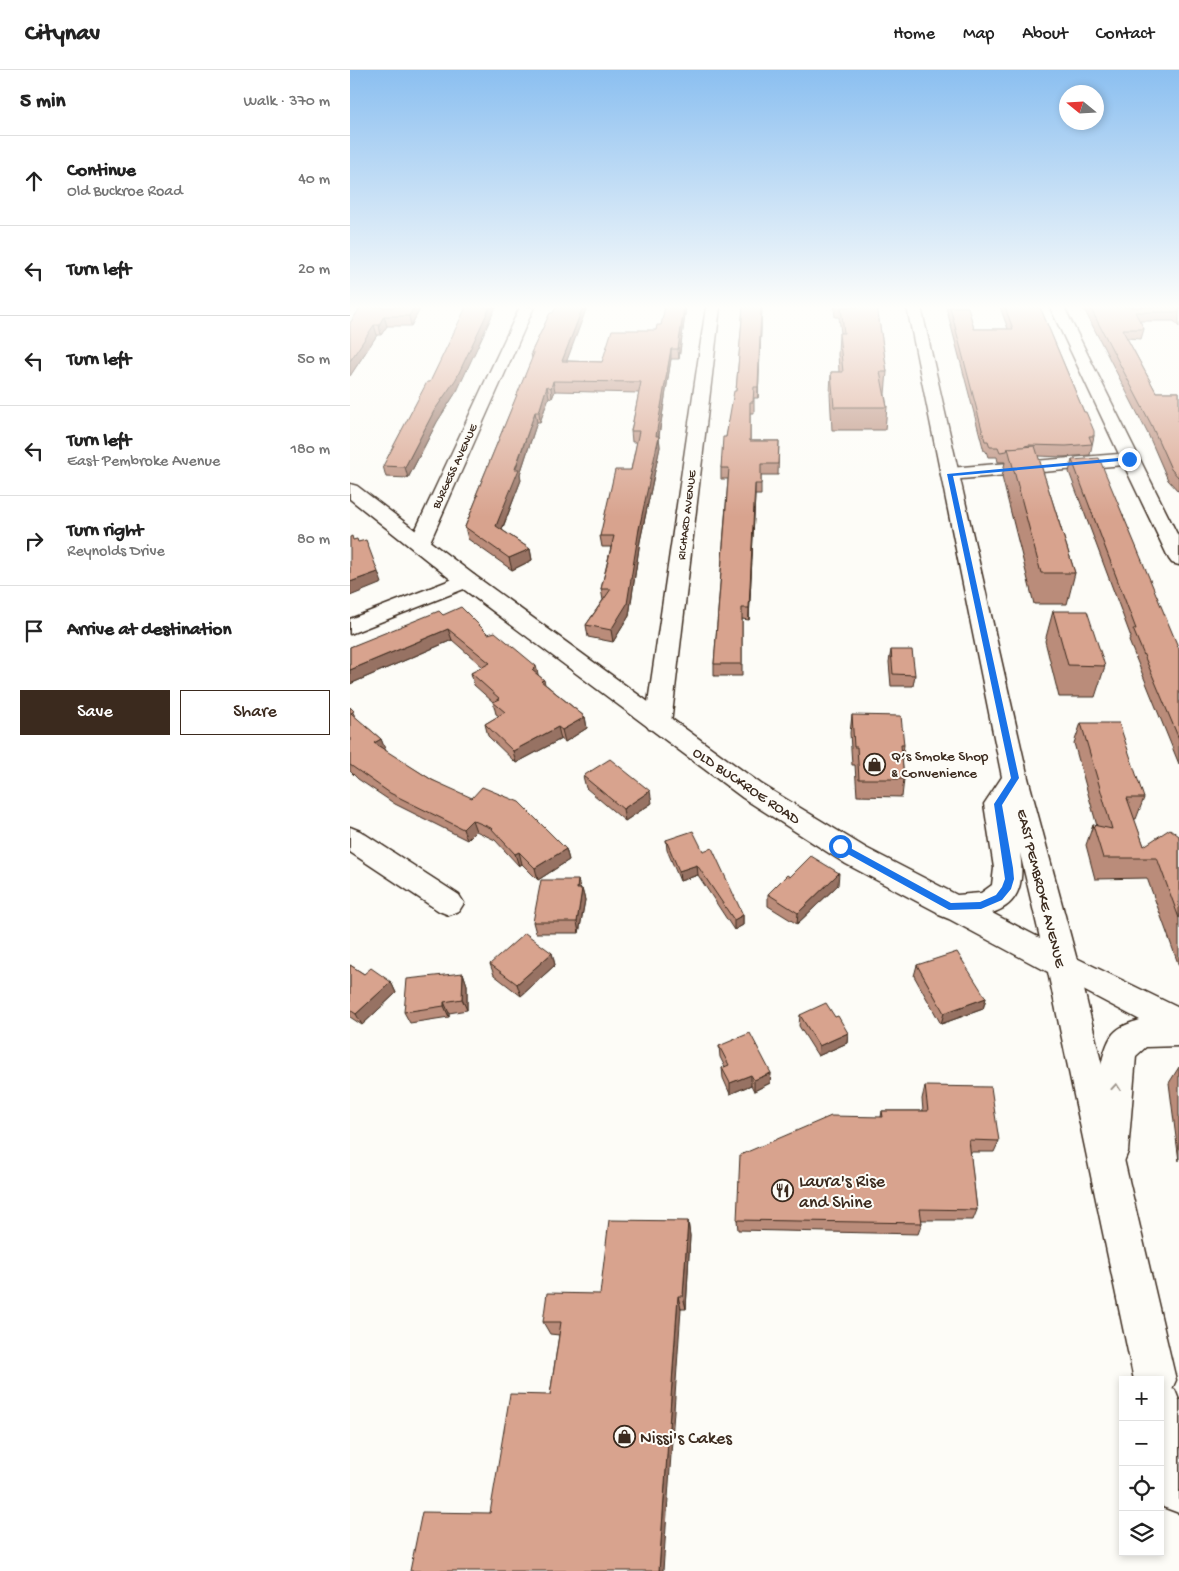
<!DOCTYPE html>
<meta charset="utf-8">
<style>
:root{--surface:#fff;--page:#f2f2f2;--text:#222;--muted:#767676;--line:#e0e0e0;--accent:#3b2a1e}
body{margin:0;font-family:"Gochi Hand",sans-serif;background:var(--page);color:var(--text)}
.controls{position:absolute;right:15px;bottom:15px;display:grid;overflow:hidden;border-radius:0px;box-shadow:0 2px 8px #0003}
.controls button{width:45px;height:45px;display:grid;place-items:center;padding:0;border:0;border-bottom:1px solid var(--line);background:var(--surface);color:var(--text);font:25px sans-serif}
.compass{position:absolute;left:709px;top:15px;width:45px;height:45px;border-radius:50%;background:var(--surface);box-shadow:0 2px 8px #0003;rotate:288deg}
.stop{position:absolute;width:15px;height:15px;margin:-11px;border:4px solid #1a73e8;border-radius:50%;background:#fff}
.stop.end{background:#1a73e8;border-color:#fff;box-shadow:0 1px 5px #0008}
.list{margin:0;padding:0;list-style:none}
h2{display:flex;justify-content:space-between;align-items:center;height:65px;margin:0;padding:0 20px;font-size:21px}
h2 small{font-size:16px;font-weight:400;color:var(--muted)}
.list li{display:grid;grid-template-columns:32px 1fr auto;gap:15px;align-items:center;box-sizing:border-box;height:90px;padding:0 20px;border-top:1px solid var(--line)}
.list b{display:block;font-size:19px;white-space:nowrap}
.list p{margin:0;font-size:16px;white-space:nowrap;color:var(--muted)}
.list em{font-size:16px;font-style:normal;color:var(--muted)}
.actions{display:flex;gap:10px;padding:15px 20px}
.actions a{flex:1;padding:11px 0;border:1px solid var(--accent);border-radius:0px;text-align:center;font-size:18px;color:var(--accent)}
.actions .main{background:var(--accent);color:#fff}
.icon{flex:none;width:28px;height:28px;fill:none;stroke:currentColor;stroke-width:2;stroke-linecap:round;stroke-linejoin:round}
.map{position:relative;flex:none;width:829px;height:1501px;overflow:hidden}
header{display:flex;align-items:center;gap:30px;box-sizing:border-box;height:70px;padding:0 25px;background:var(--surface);border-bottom:1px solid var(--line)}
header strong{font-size:24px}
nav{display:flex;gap:28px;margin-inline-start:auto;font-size:18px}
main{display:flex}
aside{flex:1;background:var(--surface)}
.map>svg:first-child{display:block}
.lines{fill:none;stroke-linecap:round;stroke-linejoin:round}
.minor-casing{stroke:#3b2a1e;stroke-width:3}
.tertiary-casing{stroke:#3b2a1e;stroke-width:3}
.secondary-casing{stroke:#3b2a1e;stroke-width:3}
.minor{fill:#fdfcf7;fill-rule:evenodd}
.tertiary{fill:#fdfcf7;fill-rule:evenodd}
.secondary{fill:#fdfcf7;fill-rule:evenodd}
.wall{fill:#ba8c7a;stroke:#3b2a1e}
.shaded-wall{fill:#977263;stroke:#3b2a1e}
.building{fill:#d8a38e;stroke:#3b2a1e}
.oneway{stroke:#9c938a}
.route{fill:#1a73e8}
.labels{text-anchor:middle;stroke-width:4;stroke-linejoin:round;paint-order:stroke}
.far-street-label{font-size:12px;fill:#3b2a1e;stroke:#fdfcf7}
.poi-label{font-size:15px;fill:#3b2a1e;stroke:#fdfcf7;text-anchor:start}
.street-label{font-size:15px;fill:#3b2a1e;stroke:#fdfcf7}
.near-poi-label{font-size:18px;fill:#3b2a1e;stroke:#fdfcf7;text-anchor:start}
</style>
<header>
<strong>Citynav</strong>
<nav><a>Home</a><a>Map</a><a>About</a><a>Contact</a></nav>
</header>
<main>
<aside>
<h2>5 min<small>Walk · 370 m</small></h2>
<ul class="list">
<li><svg class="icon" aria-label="ahead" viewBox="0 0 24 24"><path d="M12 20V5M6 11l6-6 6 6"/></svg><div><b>Continue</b><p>Old Buckroe Road</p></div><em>40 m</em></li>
<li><svg class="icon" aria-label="left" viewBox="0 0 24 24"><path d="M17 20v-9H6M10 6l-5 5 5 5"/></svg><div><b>Turn left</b></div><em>20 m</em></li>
<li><svg class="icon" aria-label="left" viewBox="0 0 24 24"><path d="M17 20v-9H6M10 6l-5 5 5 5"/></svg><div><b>Turn left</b></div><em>50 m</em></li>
<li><svg class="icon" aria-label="left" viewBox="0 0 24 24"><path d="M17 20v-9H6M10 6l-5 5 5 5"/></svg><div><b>Turn left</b><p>East Pembroke Avenue</p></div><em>180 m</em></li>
<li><svg class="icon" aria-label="right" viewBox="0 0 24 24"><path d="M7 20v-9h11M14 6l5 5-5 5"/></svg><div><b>Turn right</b><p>Reynolds Drive</p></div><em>80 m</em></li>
<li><svg class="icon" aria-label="arrive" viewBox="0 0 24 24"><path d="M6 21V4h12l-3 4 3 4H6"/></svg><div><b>Arrive at destination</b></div></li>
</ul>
<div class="actions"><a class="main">Save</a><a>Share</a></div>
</aside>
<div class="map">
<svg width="829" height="1501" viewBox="0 0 829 1501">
<rect width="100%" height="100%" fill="#fdfcf7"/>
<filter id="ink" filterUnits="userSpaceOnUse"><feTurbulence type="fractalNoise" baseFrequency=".02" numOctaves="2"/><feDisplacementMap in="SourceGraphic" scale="10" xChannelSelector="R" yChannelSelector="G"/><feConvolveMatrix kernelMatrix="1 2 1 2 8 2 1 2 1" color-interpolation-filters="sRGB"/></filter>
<g filter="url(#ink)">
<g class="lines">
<defs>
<g id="minor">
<path d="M170,237H184L79,474L76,478L69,480L62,478L59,474Z"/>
<path d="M356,237H370L321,653L317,659L308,661L299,659L295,653Z"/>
<path d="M700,237H714L829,468V495L822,493L819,489L774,395L600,410L593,408L591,404L593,400L600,398L769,384Z"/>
<path d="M116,504L124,505L127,510L124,515L0,564V549Z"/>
<path d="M0,757L10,761L109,825L114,833L109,841L99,845L89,841L0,782Z"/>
</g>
<path id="tertiary" d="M712,881L829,938V976L796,977L786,986L778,1082L773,1094L760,1099L747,1094L742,1082C745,1054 746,985 763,964C770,956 780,953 790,950L701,903L696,894L701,885Z"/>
<path id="secondary" d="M557,237H571L678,708L728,894L826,1310L822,1319L825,1320L829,1330V1443L813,1437L810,1429V1310H784L698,902L599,849L589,845L587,842L496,794L393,728L108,515L0,429V414L7,416L124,505L411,714L516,778L607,825L631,823L642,815L644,798L634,734L652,707ZM670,783L690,868L642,843C671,834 674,810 670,783Z"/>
</defs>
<!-- minor casing -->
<use href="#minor" class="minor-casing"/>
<!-- tertiary casing -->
<use href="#tertiary" class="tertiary-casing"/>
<!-- secondary casing -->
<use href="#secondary" class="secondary-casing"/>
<!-- minor -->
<use href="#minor" class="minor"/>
<!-- tertiary -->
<use href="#tertiary" class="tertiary"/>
<!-- secondary -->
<use href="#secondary" class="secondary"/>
</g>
<!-- wall -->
<g class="wall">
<path d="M11,237H71L61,256H37L31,265H27L0,306V253Z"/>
<path d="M336,237L329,289H321L309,366L310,377L290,471L279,546L263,572L238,567L236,555L253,530L251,519L261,477H252L250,466L281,400L287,372H282L281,361L289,323L205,321L202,328L199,327L190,352H187L170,404L171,410L152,460L180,479L182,490L162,500L118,469L115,457L127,428L126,425L182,289L181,283L200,243L217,291L252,292L306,260L311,255Z"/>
<path d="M393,237H412L408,328H404V343H400V371H429L428,405H411V425H405L399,550L392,549V606H364V594L378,409H371V398L376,367L386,321Z"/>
<path d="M484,237H527L537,302L535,324L537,337L535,360H482L480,324L481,302H489L488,284L489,263H491L489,247H485Z"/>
<path d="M596,237H618L624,259H658L650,237H690L744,366L740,385L713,387L688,386L725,503L717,534H684L652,407L655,392H648L647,387H638L636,381H634Z"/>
<path d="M733,237H829V257L824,251H790L794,259L791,269L777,268L806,322H829V422L818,410L798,364Z"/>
<path d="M108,319L87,352L58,408L36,407L33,396Z"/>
<path d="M722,390L829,579V694L779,571L781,567L719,402Z"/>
<path d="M703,541L755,596L745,627H709L695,571Z"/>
<path d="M93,545L138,564L194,610L195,614L235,647L237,658L215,672L211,669L166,693L138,666L135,654L149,646L146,644L143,632L124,615L121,603L133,597L102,570L0,614V577Z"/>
<path d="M541,580L565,605L563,616H541L539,592Z"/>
<path d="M0,637L6,648L31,669L35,681L82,710L216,779L219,790L188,810L172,794L169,796L145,770L126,761L117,770L45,734L8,709L0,701Z"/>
<path d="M502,645L554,675L552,690L554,709L552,727L507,726L505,695H502L500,663Z"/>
<path d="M731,653L794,728L786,749H784L794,776L829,766V896L797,808L745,809L736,775L743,755L747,756L724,673Z"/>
<path d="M233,706L302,733L275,751L236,718Z"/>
<path d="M316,770L353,781L393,845V855L384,860L348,805L330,811L317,780Z"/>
<path d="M440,807L488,815L447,854L418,836V824Z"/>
<path d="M230,819H232L235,830L229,863H186L183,852Z"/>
<path d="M202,883L205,895L171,926L144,905L140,894Z"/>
<path d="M0,895L14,904L41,912L46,923L12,955L0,947Z"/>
<path d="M567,895L636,928L633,939L591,954L564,906Z"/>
<path d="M113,903L117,915V940L99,943V947L60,953L54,942Z"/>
<path d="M450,945L485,947L498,963L497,973L468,986L449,956Z"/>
<path d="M369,976L421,1003L420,1013L404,1021L401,1015L380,1024L373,1008L372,998L375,997L370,987Z"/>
<path d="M829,997V1091L819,1013Z"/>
<path d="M575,1016L649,1071L644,1082H620L627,1140L623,1150H571L572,1153L568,1164L388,1160L387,1150L531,1047L532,1041H573L572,1029Z"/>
<path d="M338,1151L340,1166L336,1239H331L140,1443L200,1325L209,1265L200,1264L193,1252L250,1224Z"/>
</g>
<!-- shaded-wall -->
<g class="shaded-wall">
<path d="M64,237H71L61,256L59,246Z"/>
<path d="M140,237H146L108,319L87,352L58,408L55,397L84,341Z"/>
<path d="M233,237H237L213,301L212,291Z"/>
<path d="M334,237H336L329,289L328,279Z"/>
<path d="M411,237H412L408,328V317Z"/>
<path d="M34,246L37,256L31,265L29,255Z"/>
<path d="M24,255L27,265L0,306V291Z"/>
<path d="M321,279V289L307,377L309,366L310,377L290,471L279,546L263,572L261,560L289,459Z"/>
<path d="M203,311L205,321L202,328L201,318Z"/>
<path d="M197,316L199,327L190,352L189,342Z"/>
<path d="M185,342L187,352L170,404L171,410L149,467L146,456Z"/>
<path d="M405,414V425L399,550V538Z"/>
<path d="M180,479L182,490L162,500L159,488Z"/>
<path d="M28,502L32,513L0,526V512Z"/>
<path d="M98,559L102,570L0,614V600Z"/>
<path d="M186,596L189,608L182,600Z"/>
<path d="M235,647L237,658L215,672L212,660Z"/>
<path d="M208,657L211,669L166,693L163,681Z"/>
<path d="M31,669L36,681L24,673Z"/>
<path d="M300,721L302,733L275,751L273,739Z"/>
<path d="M122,750L126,761L117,770L113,759Z"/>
<path d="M216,779L219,790L188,810L185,798Z"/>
<path d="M169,782L172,794L169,796L165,784Z"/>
<path d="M347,795L348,805L330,811L329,801Z"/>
<path d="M489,803L488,815L447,854L448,843Z"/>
<path d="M228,810L231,821L227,819Z"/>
<path d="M232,819L235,830L229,863L227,852Z"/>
<path d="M393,845V855L384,860V850Z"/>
<path d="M202,883L205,895L171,926L167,914Z"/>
<path d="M113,903L117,915V940L112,929Z"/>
<path d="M41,912L46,923L12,955L6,944Z"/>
<path d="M636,928L633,939L591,954L594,943Z"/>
<path d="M94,932L99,943V947L94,936Z"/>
<path d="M498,963L497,973L468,986L469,976Z"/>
<path d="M421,1003L420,1013L404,1021V1010Z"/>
<path d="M401,1005V1015L380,1024V1013Z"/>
<path d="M338,1151L340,1166L336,1239L333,1226Z"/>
<path d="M328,1226L331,1239L313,1501H309Z"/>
</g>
<!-- building -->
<g class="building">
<path d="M11,237H64L59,246H34L29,255H24L0,291V253Z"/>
<path d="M116,237H140L106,309L84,341L55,397L33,396L77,312H80Z"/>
<path d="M206,237H233L212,291L252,292L262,260H306L307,255H311L315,237H334L328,279H321L306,366H309L289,459L277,534L261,560L236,555L261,519H251L264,466H250L265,400H281L289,361H281L291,312L203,311L201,318L197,316L189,342H185L165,399H169L146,456L180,479L159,488L115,457L128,425H126L184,283H181L200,243H203Z"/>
<path d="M393,237H411L408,317H404L403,332H400V371H429L428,394H411V414H405L399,538H392V594H364L379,398H371L373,367H376L384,321H386Z"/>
<path d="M491,237H527L537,302H530L537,337H484L481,302H493L489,263H494Z"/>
<path d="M600,237H618L624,259H663L655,237H690L734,342H736L744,361V366H739L742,374L716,376L679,375L675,376V377L658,378L657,381L650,382L648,377H640L638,371H635Z"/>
<path d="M740,237H829V244L827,242H785L794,259H772L806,322H829V350H828L829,353V408L821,399L801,354Z"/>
<path d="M685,376L725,503H691L658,378Z"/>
<path d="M749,388L829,579V669L783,559H786L722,390Z"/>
<path d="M2,466L3,470L7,469L8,472L16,470L28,502L0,512V467Z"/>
<path d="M111,537L138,564L145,562L186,596L182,600L194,610L191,611L235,647L212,660L208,657L163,681L135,654L155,642L143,632L150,629L121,603L140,593L98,559L0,600V577L89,541L93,545Z"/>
<path d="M703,541H737L755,596L718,595Z"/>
<path d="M541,580H562L565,605L543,604Z"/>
<path d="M0,637L4,641L1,643L31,669L24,673L82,710L122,728L132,717L169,732L216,779L185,798L169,782L165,784L141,758L122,750L113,759L40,723L3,697L0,695Z"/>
<path d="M502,645L551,646L554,675H551L554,709H509L507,677H504Z"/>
<path d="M731,653H769L794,728H777L794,776L820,759L829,766V848L807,788H753L743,755L762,759Z"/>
<path d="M260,689L300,721L273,739L233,706Z"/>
<path d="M343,761L353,781L362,778L393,845L384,850L347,795L329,801L316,770Z"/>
<path d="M461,786L489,803L448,843L418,824L437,805L440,807Z"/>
<path d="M191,810H228L227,819H232L227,852H183Z"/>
<path d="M175,863L202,883L167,914L140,894Z"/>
<path d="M607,882L636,928L594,943L567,895Z"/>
<path d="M0,895L14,904L21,898L41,912L6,944L0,940Z"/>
<path d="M113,903L112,929L94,932V936L54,942L57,909Z"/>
<path d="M476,933L485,947L488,946L498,963L469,976L450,945Z"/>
<path d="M400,963L421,1003L404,1010L401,1005L380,1013L372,998L379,995L369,976Z"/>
<path d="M575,1016L641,1017L649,1071L619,1070L627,1140L570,1139L572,1153L387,1150L390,1085L481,1046L533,1047L532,1041H578Z"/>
<path d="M259,1150L338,1151L333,1226H328L309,1501H60L72,1442L140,1443L160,1324L200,1325L211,1252H193L197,1223L250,1224Z"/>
</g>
<!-- one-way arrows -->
<defs><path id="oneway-chevron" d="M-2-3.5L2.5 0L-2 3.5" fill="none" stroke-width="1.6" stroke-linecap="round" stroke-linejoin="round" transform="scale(1.25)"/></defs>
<use class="oneway" href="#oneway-chevron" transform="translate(766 1017) rotate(-85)"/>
</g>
<!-- sky -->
<linearGradient id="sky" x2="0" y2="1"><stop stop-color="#8bbff0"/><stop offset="0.53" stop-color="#fefefb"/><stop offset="1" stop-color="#fefefb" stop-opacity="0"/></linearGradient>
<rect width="829" height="447" fill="url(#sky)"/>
<!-- route -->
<path class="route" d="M779,387L781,390L603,406L669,708L652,735L663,798L664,809L661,819L652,830L631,839L599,840L487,778V774H493L601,833L630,832L646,825L652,817L655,809L644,734L661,708L597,404Z"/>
<!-- icons -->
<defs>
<symbol id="shop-ring" viewBox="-11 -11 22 22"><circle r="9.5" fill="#fdfcf7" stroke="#3b2a1e" stroke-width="1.5"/><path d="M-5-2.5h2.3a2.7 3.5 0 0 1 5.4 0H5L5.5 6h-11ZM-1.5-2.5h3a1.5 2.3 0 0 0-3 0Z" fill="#3b2a1e"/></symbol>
<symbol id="restaurant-ring" viewBox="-11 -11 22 22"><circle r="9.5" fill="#fdfcf7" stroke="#3b2a1e" stroke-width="1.5"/><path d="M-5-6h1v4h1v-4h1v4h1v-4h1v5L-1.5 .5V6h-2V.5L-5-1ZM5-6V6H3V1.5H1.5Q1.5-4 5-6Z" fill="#3b2a1e"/></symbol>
</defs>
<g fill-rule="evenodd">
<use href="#shop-ring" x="512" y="682" width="25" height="25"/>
<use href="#restaurant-ring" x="420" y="1108" width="25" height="25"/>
<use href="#shop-ring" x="262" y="1354" width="25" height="25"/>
</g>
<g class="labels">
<!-- far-street labels -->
<g class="far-street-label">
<text transform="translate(104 396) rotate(-65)" y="4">BURGESS AVENUE</text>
<text transform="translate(336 445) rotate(-83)" y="4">RICHARD AVENUE</text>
</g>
<!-- poi labels -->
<g class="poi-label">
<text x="541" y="690">Q’s Smoke Shop<tspan x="541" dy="17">&amp; Convenience</tspan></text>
</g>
<!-- street labels -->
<g class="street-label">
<text transform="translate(397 715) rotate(34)" y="5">OLD BUCKROE ROAD</text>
<text transform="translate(692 818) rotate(76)" y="5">EAST PEMBROKE AVENUE</text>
</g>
<!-- near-poi labels -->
<g class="near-poi-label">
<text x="449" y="1116">Laura's Rise<tspan x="449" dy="21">and Shine</tspan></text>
<text x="290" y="1373">Nissi's Cakes</text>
</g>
</g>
</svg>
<div class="controls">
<button>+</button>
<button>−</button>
<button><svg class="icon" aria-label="locate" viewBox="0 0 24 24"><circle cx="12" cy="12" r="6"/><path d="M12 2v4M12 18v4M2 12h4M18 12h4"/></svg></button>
<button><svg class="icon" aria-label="layers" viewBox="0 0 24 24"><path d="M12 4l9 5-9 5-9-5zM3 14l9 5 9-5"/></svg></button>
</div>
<svg class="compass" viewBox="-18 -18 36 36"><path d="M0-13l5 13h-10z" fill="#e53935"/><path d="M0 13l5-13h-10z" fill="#767676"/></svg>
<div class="stop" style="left:490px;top:776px"></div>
<div class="stop end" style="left:779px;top:389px"></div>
</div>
</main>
